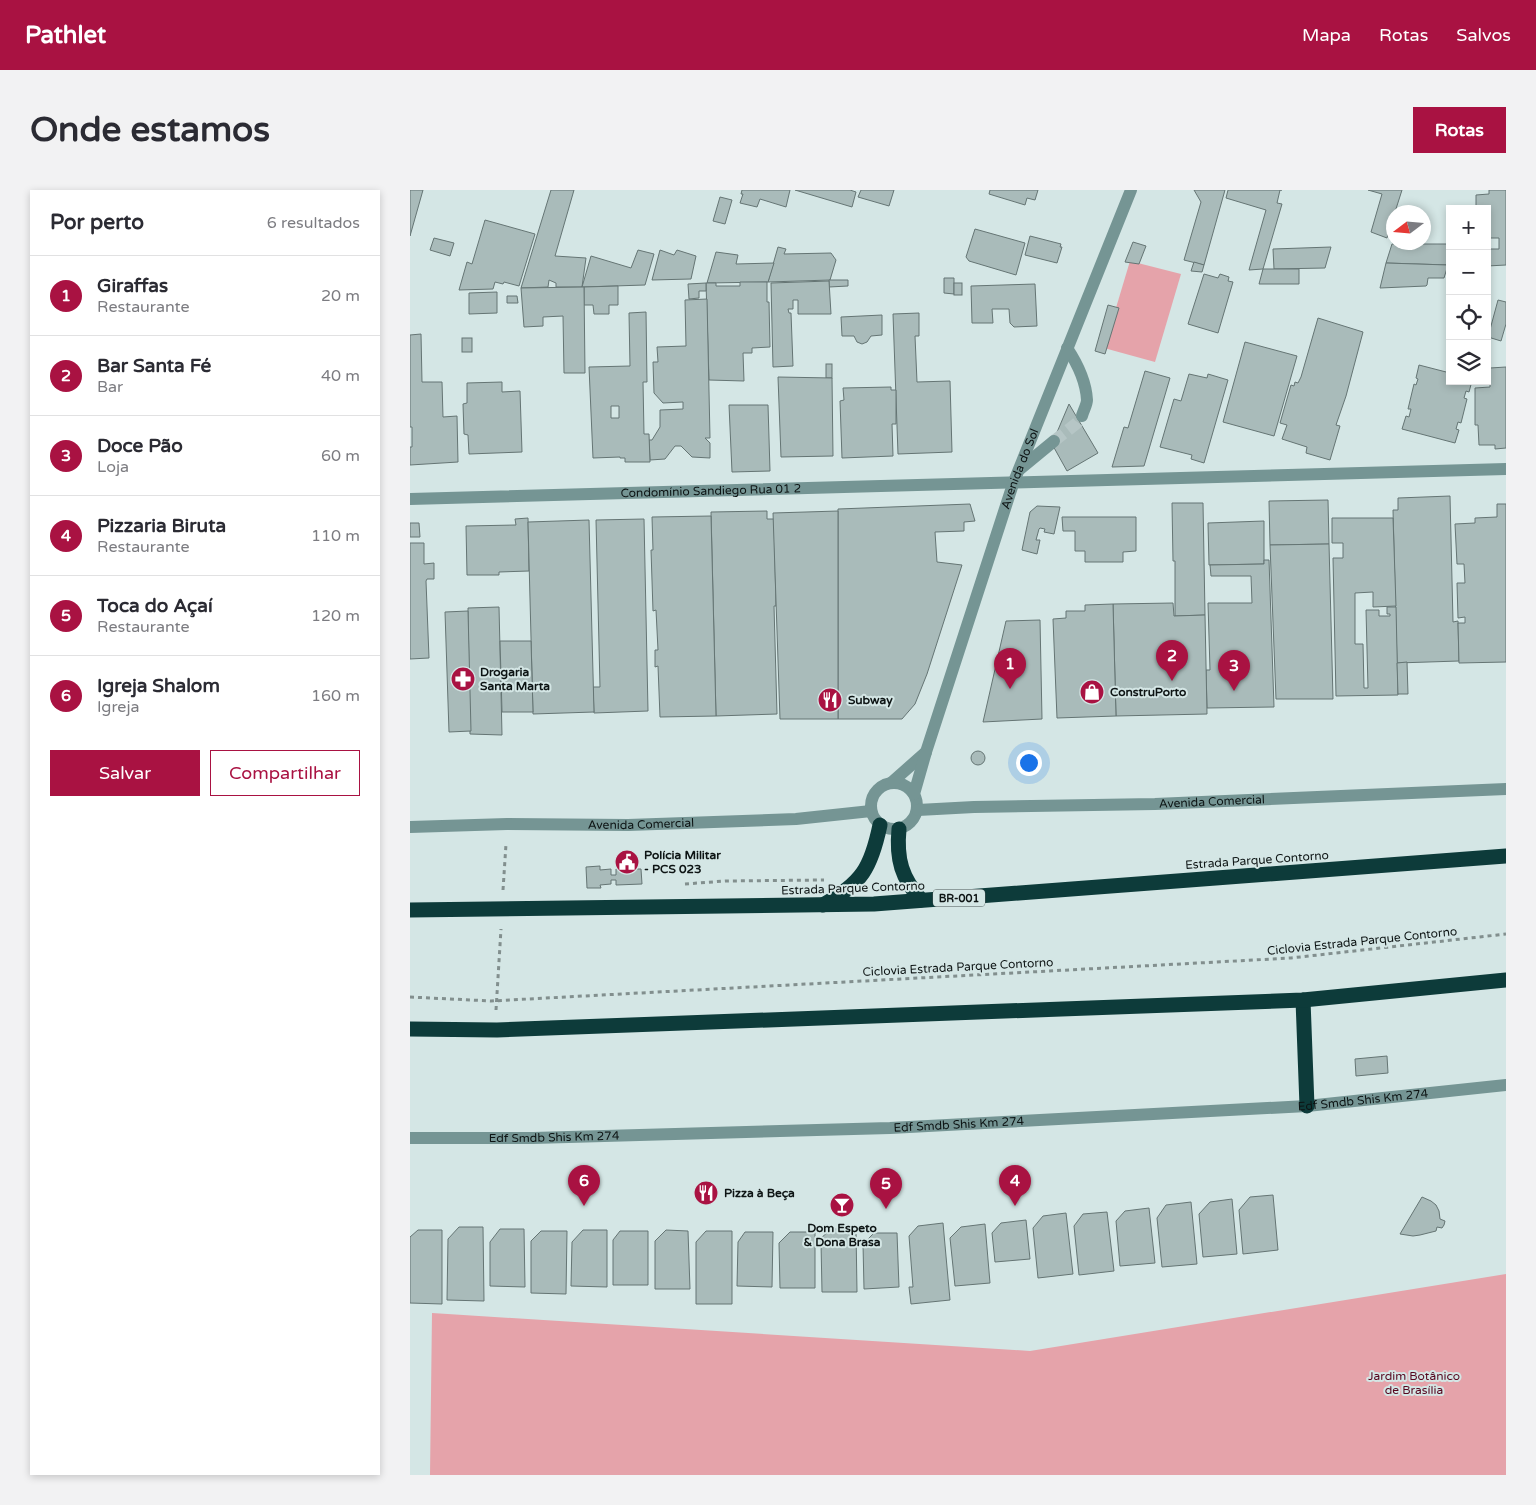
<!DOCTYPE html>
<html lang="pt">
<meta charset="utf-8">
<style>
:root{--surface:#fff;--page:#f2f2f3;--text:#2b2b33;--muted:#7c7c81;--line:#e1e1e2;--accent:#a91242}
body{margin:0;font-family:"Varela Round",sans-serif;background:var(--page);color:var(--text)}
.controls{position:absolute;right:15px;top:15px;display:grid;overflow:hidden;border-radius:0px;box-shadow:0 2px 8px #0003}
.controls button{width:45px;height:45px;display:grid;place-items:center;padding:0;border:0;border-bottom:1px solid var(--line);background:var(--surface);color:var(--text);font:25px sans-serif}
.compass{position:absolute;left:976px;top:15px;width:45px;height:45px;border-radius:50%;background:var(--surface);box-shadow:0 2px 8px #0003;rotate:254deg}
.you{position:absolute;left:618px;top:572px;width:18px;height:18px;margin:-12px;border:4px solid #fff;border-radius:50%;background:#1a73e8;box-shadow:0 0 0 8px #1a73e833}
.badge{display:grid;place-items:center;width:32px;height:32px;border-radius:50%;background:var(--accent);color:#fff;font-size:16px;font-weight:700}
.pin{position:absolute;translate:-50% -41px;filter:drop-shadow(0 1px 2px #0008)}
.pin::after{content:'';position:absolute;top:26px;width:18px;height:15px;background:inherit;clip-path:polygon(0 0,100% 0,50% 100%)}
.list{margin:0;padding:0;list-style:none}
h2{display:flex;justify-content:space-between;align-items:center;height:65px;margin:0;padding:0 20px;font-size:21px}
h2 small{font-size:16px;font-weight:400;color:var(--muted)}
.list li{display:grid;grid-template-columns:32px 1fr auto;gap:15px;align-items:center;box-sizing:border-box;height:80px;padding:0 20px;border-top:1px solid var(--line)}
.list b{display:block;font-size:19px;white-space:nowrap}
.list p{margin:0;font-size:16px;white-space:nowrap;color:var(--muted)}
.list em{font-size:16px;font-style:normal;color:var(--muted)}
.actions{display:flex;gap:10px;padding:15px 20px}
.actions a{flex:1;padding:11px 0;border:1px solid var(--accent);border-radius:0px;text-align:center;font-size:18px;color:var(--accent)}
.actions .main{background:var(--accent);color:#fff}
.icon{flex:none;width:28px;height:28px;fill:none;stroke:currentColor;stroke-width:2;stroke-linecap:round;stroke-linejoin:round}
.map{position:relative;flex:none;width:1096px;height:1285px;overflow:hidden;border-radius:0px}
header{display:flex;align-items:center;gap:30px;box-sizing:border-box;height:70px;padding:0 25px;background:var(--accent);color:#fff}
header strong{font-size:24px}
nav{display:flex;gap:28px;margin-inline-start:auto;font-size:18px}
.intro{display:flex;align-items:center;justify-content:space-between;box-sizing:border-box;height:120px;padding:0 30px}
h1{margin:0;font-size:35px}
.button{padding:12px 22px;border-radius:0px;background:var(--accent);color:#fff;font-size:18px;font-weight:700}
main{display:flex;gap:30px;padding:0 30px}
aside{flex:1;background:var(--surface);border-radius:0px;box-shadow:0 2px 8px #0003}
.map>svg:first-child{display:block}
.green{fill:#e5a3aa}
.building{fill:#a9bbba;stroke:#657574;fill-rule:evenodd}
.lines{fill:none;stroke-linecap:round;stroke-linejoin:round}
.minor-tunnel{stroke:#b6c6c6;stroke-width:12;stroke-dasharray:12 6;stroke-linecap:butt}
.path{stroke:#828f8e;stroke-width:3;stroke-dasharray:4 4;stroke-linecap:butt}
.minor{stroke:#759594;stroke-width:12}
.highway{stroke:#0d3b3a;stroke-width:15}
.labels{text-anchor:middle;stroke-width:4;stroke-linejoin:round;paint-order:stroke}
.shield{fill:#d4e6e5;stroke:#495353;stroke-width:1}
.shield-label{font-size:11px;font-weight:bold;fill:#0d1414}
.street-label{font-size:12px;fill:#0d1414;stroke:#d4e6e5}
.poi-label{font-size:12px;font-weight:bold;fill:#0d1414;stroke:#d4e6e5;text-anchor:start}
.park-label{font-size:12px;fill:#56061e;stroke:#d4e6e5}
</style>
<header>
<strong>Pathlet</strong>
<nav><a>Mapa</a><a>Rotas</a><a>Salvos</a></nav>
</header>
<div class="intro"><h1>Onde estamos</h1><a class="button">Rotas</a></div>
<main>
<aside>
<h2>Por perto<small>6 resultados</small></h2>
<ul class="list">
<li><span class="badge">1</span><div><b>Giraffas</b><p>Restaurante</p></div><em>20 m</em></li>
<li><span class="badge">2</span><div><b>Bar Santa Fé</b><p>Bar</p></div><em>40 m</em></li>
<li><span class="badge">3</span><div><b>Doce Pão</b><p>Loja</p></div><em>60 m</em></li>
<li><span class="badge">4</span><div><b>Pizzaria Biruta</b><p>Restaurante</p></div><em>110 m</em></li>
<li><span class="badge">5</span><div><b>Toca do Açaí</b><p>Restaurante</p></div><em>120 m</em></li>
<li><span class="badge">6</span><div><b>Igreja Shalom</b><p>Igreja</p></div><em>160 m</em></li>
</ul>
<div class="actions"><a class="main">Salvar</a><a>Compartilhar</a></div>
</aside>
<div class="map">
<svg width="1096" height="1285" viewBox="0 0 1096 1285">
<rect width="100%" height="100%" fill="#d4e6e5"/>
<!-- green -->
<g class="green">
<path d="M720,71L771,84L745,172L694,158Z"/>
<path d="M1096,1084V1285H20L22,1123L620,1161Z"/>
</g>
<!-- building -->
<g class="building">
<path d="M0,0H13L0,46Z"/>
<path d="M141,0H164L145,66L176,68L172,97H146V93L139,90L138,97L111,98Z"/>
<path d="M332,0H380L376,17L350,9L347,17L330,13L333,4H331Z"/>
<path d="M385,0H440L446,2L442,17Z"/>
<path d="M451,0H484L479,16L448,7Z"/>
<path d="M580,0H628L625,10L617,8L615,15L579,4Z"/>
<path d="M784,0H815L794,75L774,70L791,12Z"/>
<path d="M818,0H872H870L867,13L872,14L853,79L839,80L856,20L816,8Z"/>
<path d="M958,0H992L985,22H984L977,48L961,42L972,4Z"/>
<path d="M1079,0H1096V75L1077,76V59H1089V48H1077V19H1066V5L1079,4Z"/>
<path d="M310,7L322,10L315,34L303,31Z"/>
<path d="M75,30L125,44L109,96L94,92L93,94L85,92L83,99L49,100L57,72L62,74Z"/>
<path d="M565,39L615,53L606,85L559,71L556,67Z"/>
<path d="M620,46L651,54L650,57H652L647,73L615,65Z"/>
<path d="M24,48L44,53L40,66L20,60Z"/>
<path d="M723,52L736,56L729,74L715,72Z"/>
<path d="M982,54H1040V69L1038,75L976,73Z"/>
<path d="M368,57L376,59L374,64L421,63L426,70L420,90L358,92Z"/>
<path d="M921,57L915,78L864,79L863,59Z"/>
<path d="M228,60L244,64L235,95L172,97L181,66L221,78Z"/>
<path d="M250,60L264,65L267,60L286,66L281,89L242,90Z"/>
<path d="M306,62L328,65L326,74L364,73L358,92L297,93Z"/>
<path d="M784,72L794,75L792,82L781,81Z"/>
<path d="M976,73L1038,75L1034,88H1018L1017,95L1016,96L970,98Z"/>
<path d="M853,79H889V94H849Z"/>
<path d="M794,84L808,88L810,84L819,87L818,91L823,92L808,143L778,134Z"/>
<path d="M534,88H544V104L534,103Z"/>
<path d="M419,90H438V96L419,97Z"/>
<path d="M419,91L421,124H388V110H383V119H378L379,123H381L383,176L363,177L361,93Z"/>
<path d="M330,92H357V112H359L360,157L342,158V163H333L334,191L299,190L296,93H306V96H330Z"/>
<path d="M296,93V101H289V108L279,109L278,94Z"/>
<rect x="544" y="93" width="8" height="12"/>
<path d="M625,94L627,136L604,137L600,133L599,119H582L583,133H562L561,96Z"/>
<path d="M208,96V115H199V124H184L183,115H174V97Z"/>
<path d="M174,97L175,183H154L153,126L133,127V136L114,137L111,98Z"/>
<path d="M87,102V123L59,124V103Z"/>
<path d="M97,106H107L108,113H97Z"/>
<path d="M297,109L300,248H295L300,253V268L282,267L271,256H265L255,269L240,270L239,250H242L250,237V220L273,219V212L253,213L244,203L243,172H248L247,157L276,156L275,110Z"/>
<path d="M1088,110L1096,112V134L1091,151L1078,147Z"/>
<path d="M698,115L709,118L695,164L685,161Z"/>
<path d="M236,122L237,192H233L234,244H239L240,272H215V268H210V267L183,268L179,177L220,176L219,123ZM201,216H209V228H201Z"/>
<path d="M509,123V146H505L507,192L540,191L542,262L488,264L483,124Z"/>
<path d="M472,125V145L461,146L457,152L452,154L447,152L444,146H432L431,127Z"/>
<path d="M908,128L953,142L936,206L926,235L930,236L920,270L896,263L897,257L872,249L877,235L870,233L881,195L884,196L885,192L888,193L891,187Z"/>
<path d="M11,144L12,192H32L33,227L47,226L48,272L0,275V257H2V237H0V145Z"/>
<rect x="52" y="148" width="10" height="14"/>
<path d="M835,152L887,166L864,246L813,232Z"/>
<rect x="416" y="174" width="6" height="14"/>
<path d="M1009,175L1040,183V191H1062L1059,202L1056,201L1054,208L1057,209L1051,233L1048,232L1046,239L1049,240L1045,253L992,239L996,226L999,227L1001,219H998L1004,194L1006,195L1008,189L1006,188Z"/>
<path d="M1096,177V258L1085,259V255H1069L1068,235H1065V198L1080,197V178Z"/>
<path d="M735,181L760,188L734,276L702,277L714,237L718,238Z"/>
<path d="M779,184L797,188L798,184L818,190L794,273L781,269L782,265L750,257L764,209L771,211Z"/>
<path d="M368,187L422,188L423,266L371,267Z"/>
<path d="M92,192V202L110,201L112,262L59,264L58,245L54,244L53,214L57,213V193Z"/>
<path d="M481,197V200H486V234H482L483,266L432,268L430,211L434,210L433,198Z"/>
<path d="M659,214L688,263L657,281L642,254Z"/>
<path d="M319,215H358L360,281L322,282Z"/>
<path d="M1040,306L1043,432L1048,431L1049,471L987,473L983,320H988V308Z"/>
<path d="M918,310L919,354L860,355L859,311Z"/>
<path d="M762,313H793L795,425L765,426V371H763Z"/>
<path d="M560,314L565,331L554,332V341L525,342L527,372L552,375L517,484L505,514L492,529H428V319Z"/>
<path d="M1087,314H1096V472L1049,473L1048,433H1055V427L1048,428L1047,393H1055L1054,374H1047L1045,334L1065,333V328L1087,327Z"/>
<path d="M627,316L650,317L644,344L634,342L635,339L630,338L629,339L626,350H630L627,364L612,360L620,322Z"/>
<path d="M357,321V329H364L366,416H364L367,524L306,526L301,322Z"/>
<path d="M428,321V529H370L363,323Z"/>
<path d="M301,326L306,526L250,527L248,476L245,477V460H248L246,420L243,421L241,360H243L242,327Z"/>
<path d="M652,327H726V361L713,362V372H675V361H665V341H653Z"/>
<path d="M118,328L119,381L89,382V385H57L56,336L106,335L105,329Z"/>
<path d="M922,328H983L986,416L963,417V402L945,403V454H953L954,498H958L956,420H969V426H980V424H977V417H986L988,505L926,506L923,368H933V353H922Z"/>
<path d="M234,329L238,521L184,523L183,497H190L186,330Z"/>
<path d="M179,330L184,522L123,524L118,332Z"/>
<path d="M854,331V374L799,375L798,333Z"/>
<path d="M0,333H9L10,347H0Z"/>
<path d="M0,353H14V374L24,373V389H17L16,391L19,468L0,469Z"/>
<path d="M919,354L923,509H866L860,355Z"/>
<path d="M854,370H859L864,517L797,518L796,480H800L798,413H842L841,386H801L800,375L854,374Z"/>
<path d="M763,413L764,426L795,425L797,524L706,526L703,414Z"/>
<path d="M703,414L706,526L647,528L643,429L656,428V421H675V415Z"/>
<path d="M89,417L92,545L60,544L58,418Z"/>
<path d="M58,421L61,541L39,542L35,422Z"/>
<path d="M630,430L632,529L573,532L596,431Z"/>
<path d="M90,451H121L123,522H92Z"/>
<path d="M997,472L998,504H988L987,473Z"/>
<circle cx="568" cy="568" r="7"/>
<path d="M190,676V680L201,679V685H206V679H231L232,694L206,695V690H201V694L190,695L191,698H177L176,677Z"/>
<path d="M977,866L978,883L946,886L945,869Z"/>
<path d="M863,1005L868,1060L833,1064L829,1020L840,1007Z"/>
<path d="M1012,1007L1021,1011L1026,1015L1029,1021L1030,1029L1035,1031L1034,1035L1032,1038L1027,1037L1026,1041L1010,1045L1003,1046L990,1044Z"/>
<path d="M822,1009L827,1064L793,1067L789,1024L800,1012Z"/>
<path d="M781,1012L787,1074L752,1077L747,1028L756,1015Z"/>
<path d="M739,1018L745,1073L710,1076L706,1031L715,1021Z"/>
<path d="M697,1022L704,1081L669,1085L664,1036L673,1024Z"/>
<path d="M656,1023L663,1084L628,1088L623,1038L633,1026Z"/>
<path d="M616,1030L620,1069L585,1072L582,1043L591,1033Z"/>
<path d="M533,1033L540,1110L501,1114L499,1097H503L499,1046L508,1036Z"/>
<path d="M575,1034L580,1093L545,1096L540,1048L551,1037Z"/>
<path d="M49,1037H73L74,1111L37,1110L38,1049Z"/>
<path d="M90,1039H114L115,1097L80,1096V1052Z"/>
<path d="M421,1039H446L447,1102H412L411,1052L409,1050Z"/>
<path d="M8,1040H32V1114L0,1113V1047Z"/>
<path d="M173,1040H197V1097L161,1096L162,1052Z"/>
<path d="M256,1040L278,1041L280,1099H245V1051Z"/>
<path d="M131,1041H157L156,1104L121,1103V1051Z"/>
<path d="M210,1041H238V1095H203V1050Z"/>
<path d="M296,1041H322V1114H286V1052Z"/>
<path d="M335,1042H363L362,1097L327,1096L328,1052Z"/>
<path d="M380,1042H405V1098H370L369,1053Z"/>
<path d="M464,1043H487L489,1097L454,1099L453,1054Z"/>
</g>
<g class="lines">
<!-- minor-tunnel -->
<path class="minor-tunnel" d="M644,251L667,233L672,226"/>
<!-- path -->
<g class="path">
<path d="M275,694L315,691L414,690"/>
<path d="M93,700L96,654"/>
<path d="M0,807L81,811L881,768L1096,744"/>
<path d="M86,820L91,739"/>
</g>
<!-- minor -->
<g class="minor">
<path d="M657,158C667,173 676,192 677,210C677,215 673,221 672,226"/>
<path d="M610,279L644,251"/>
<path id="s1" d="M0,309L1096,279"/>
<circle cx="484" cy="616" r="23"/>
<path d="M481,593L516,562"/>
<path id="s2" d="M504,604L516,562L603,294L721,0"/>
<path id="s3" d="M508,620L564,617L745,614L1096,599"/>
<path id="s4" d="M0,637L97,634L218,635L386,629L461,621"/>
<path id="s5" d="M0,948H123L480,938L897,916L1096,895"/>
</g>
<!-- highway -->
<g class="highway">
<path d="M489,639C486,670 492,688 511,710"/>
<path d="M413,715C452,693 461,678 470,635"/>
<path d="M0,720L464,714L1096,666"/>
<path d="M893,810L897,916"/>
<path d="M0,839L87,840L893,810L1096,790"/>
</g>
</g>
<!-- icons -->
<defs>
<symbol id="pharmacy-disc" viewBox="-11 -11 22 22"><circle r="9.5" fill="#a91242" stroke="#d4e6e5"/><path d="M-2-6h4v4h4v4h-4v4h-4v-4h-4v-4h4Z" fill="#fff"/></symbol>
<symbol id="shop-disc" viewBox="-11 -11 22 22"><circle r="9.5" fill="#a91242" stroke="#d4e6e5"/><path d="M-5-2.5h2.3a2.7 3.5 0 0 1 5.4 0H5L5.5 6h-11ZM-1.5-2.5h3a1.5 2.3 0 0 0-3 0Z" fill="#fff"/></symbol>
<symbol id="restaurant-disc" viewBox="-11 -11 22 22"><circle r="9.5" fill="#a91242" stroke="#d4e6e5"/><path d="M-5-6h1v4h1v-4h1v4h1v-4h1v5L-1.5 .5V6h-2V.5L-5-1ZM5-6V6H3V1.5H1.5Q1.5-4 5-6Z" fill="#fff"/></symbol>
<symbol id="civic-disc" viewBox="-11 -11 22 22"><circle r="9.5" fill="#a91242" stroke="#d4e6e5"/><path d="M-.6-6.5H3V-4.5H.6V-3L4-1V1h2V6H-6V1h2V-1L-.6-3ZM-1.2 2.5V6h2.4V2.5Z" fill="#fff"/></symbol>
<symbol id="bar-disc" viewBox="-11 -11 22 22"><circle r="9.5" fill="#a91242" stroke="#d4e6e5"/><path d="M-6-5H6L.8 .8V4.5H3.5V6h-7V4.5H-.8V.8Z" fill="#fff"/></symbol>
</defs>
<g fill-rule="evenodd">
<use href="#pharmacy-disc" x="39" y="475" width="28" height="28"/>
<use href="#shop-disc" x="668" y="488" width="28" height="28"/>
<use href="#restaurant-disc" x="406" y="496" width="28" height="28"/>
<use href="#civic-disc" x="203" y="658" width="28" height="28"/>
<use href="#restaurant-disc" x="282" y="989" width="28" height="28"/>
<use href="#bar-disc" x="418" y="1001" width="28" height="28"/>
</g>
<g class="labels">
<!-- shield labels -->
<rect class="shield" x="523" y="699.5" width="52" height="17" rx="4"/>
<g class="shield-label">
<text x="549" y="712">BR-001</text>
</g>
<!-- street labels -->
<g class="street-label">
<text dy="4" stroke="none"><textPath href="#s2" startOffset="342">Avenida do Sol</textPath></text>
<text dy="4" stroke="none"><textPath href="#s1" startOffset="301">Condomínio Sandiego Rua 01 2</textPath></text>
<text dy="4" stroke="none"><textPath href="#s3" startOffset="294">Avenida Comercial</textPath></text>
<text dy="4" stroke="none"><textPath href="#s4" startOffset="231">Avenida Comercial</textPath></text>
<text transform="translate(847 670) rotate(-4)" y="4">Estrada Parque Contorno</text>
<text transform="translate(443 698) rotate(-2)" y="4">Estrada Parque Contorno</text>
<text transform="translate(952 751) rotate(-6)" y="4">Ciclovia Estrada Parque Contorno</text>
<text transform="translate(548 777) rotate(-3)" y="4">Ciclovia Estrada Parque Contorno</text>
<text dy="4" stroke="none"><textPath href="#s5" startOffset="954">Edf Smdb Shis Km 274</textPath></text>
<text dy="4" stroke="none"><textPath href="#s5" startOffset="549">Edf Smdb Shis Km 274</textPath></text>
<text dy="4" stroke="none"><textPath href="#s5" startOffset="144">Edf Smdb Shis Km 274</textPath></text>
</g>
<!-- poi labels -->
<g class="poi-label">
<text x="70" y="486">Drogaria<tspan x="70" dy="14">Santa Marta</tspan></text>
<text x="700" y="506">ConstruPorto</text>
<text x="438" y="514">Subway</text>
<text x="234" y="669">Polícia Militar<tspan x="234" dy="14">- PCS 023</tspan></text>
<text x="314" y="1007">Pizza à Beça</text>
<text x="432" y="1042" text-anchor="middle">Dom Espeto<tspan x="432" dy="14">&amp; Dona Brasa</tspan></text>
</g>
<!-- park labels -->
<g class="park-label">
<text x="1004" y="1190">Jardim Botânico<tspan x="1004" dy="14">de Brasília</tspan></text>
</g>
</g>
</svg>
<div class="controls">
<button>+</button>
<button>−</button>
<button><svg class="icon" aria-label="locate" viewBox="0 0 24 24"><circle cx="12" cy="12" r="6"/><path d="M12 2v4M12 18v4M2 12h4M18 12h4"/></svg></button>
<button><svg class="icon" aria-label="layers" viewBox="0 0 24 24"><path d="M12 4l9 5-9 5-9-5zM3 14l9 5 9-5"/></svg></button>
</div>
<svg class="compass" viewBox="-18 -18 36 36"><path d="M0-13l5 13h-10z" fill="#e53935"/><path d="M0 13l5-13h-10z" fill="#7c7c81"/></svg>
<div class="you"></div>
<div class="pin badge" style="left:600px;top:499px">1</div>
<div class="pin badge" style="left:762px;top:491px">2</div>
<div class="pin badge" style="left:824px;top:501px">3</div>
<div class="pin badge" style="left:605px;top:1016px">4</div>
<div class="pin badge" style="left:476px;top:1019px">5</div>
<div class="pin badge" style="left:174px;top:1016px">6</div>
</div>
</main>
